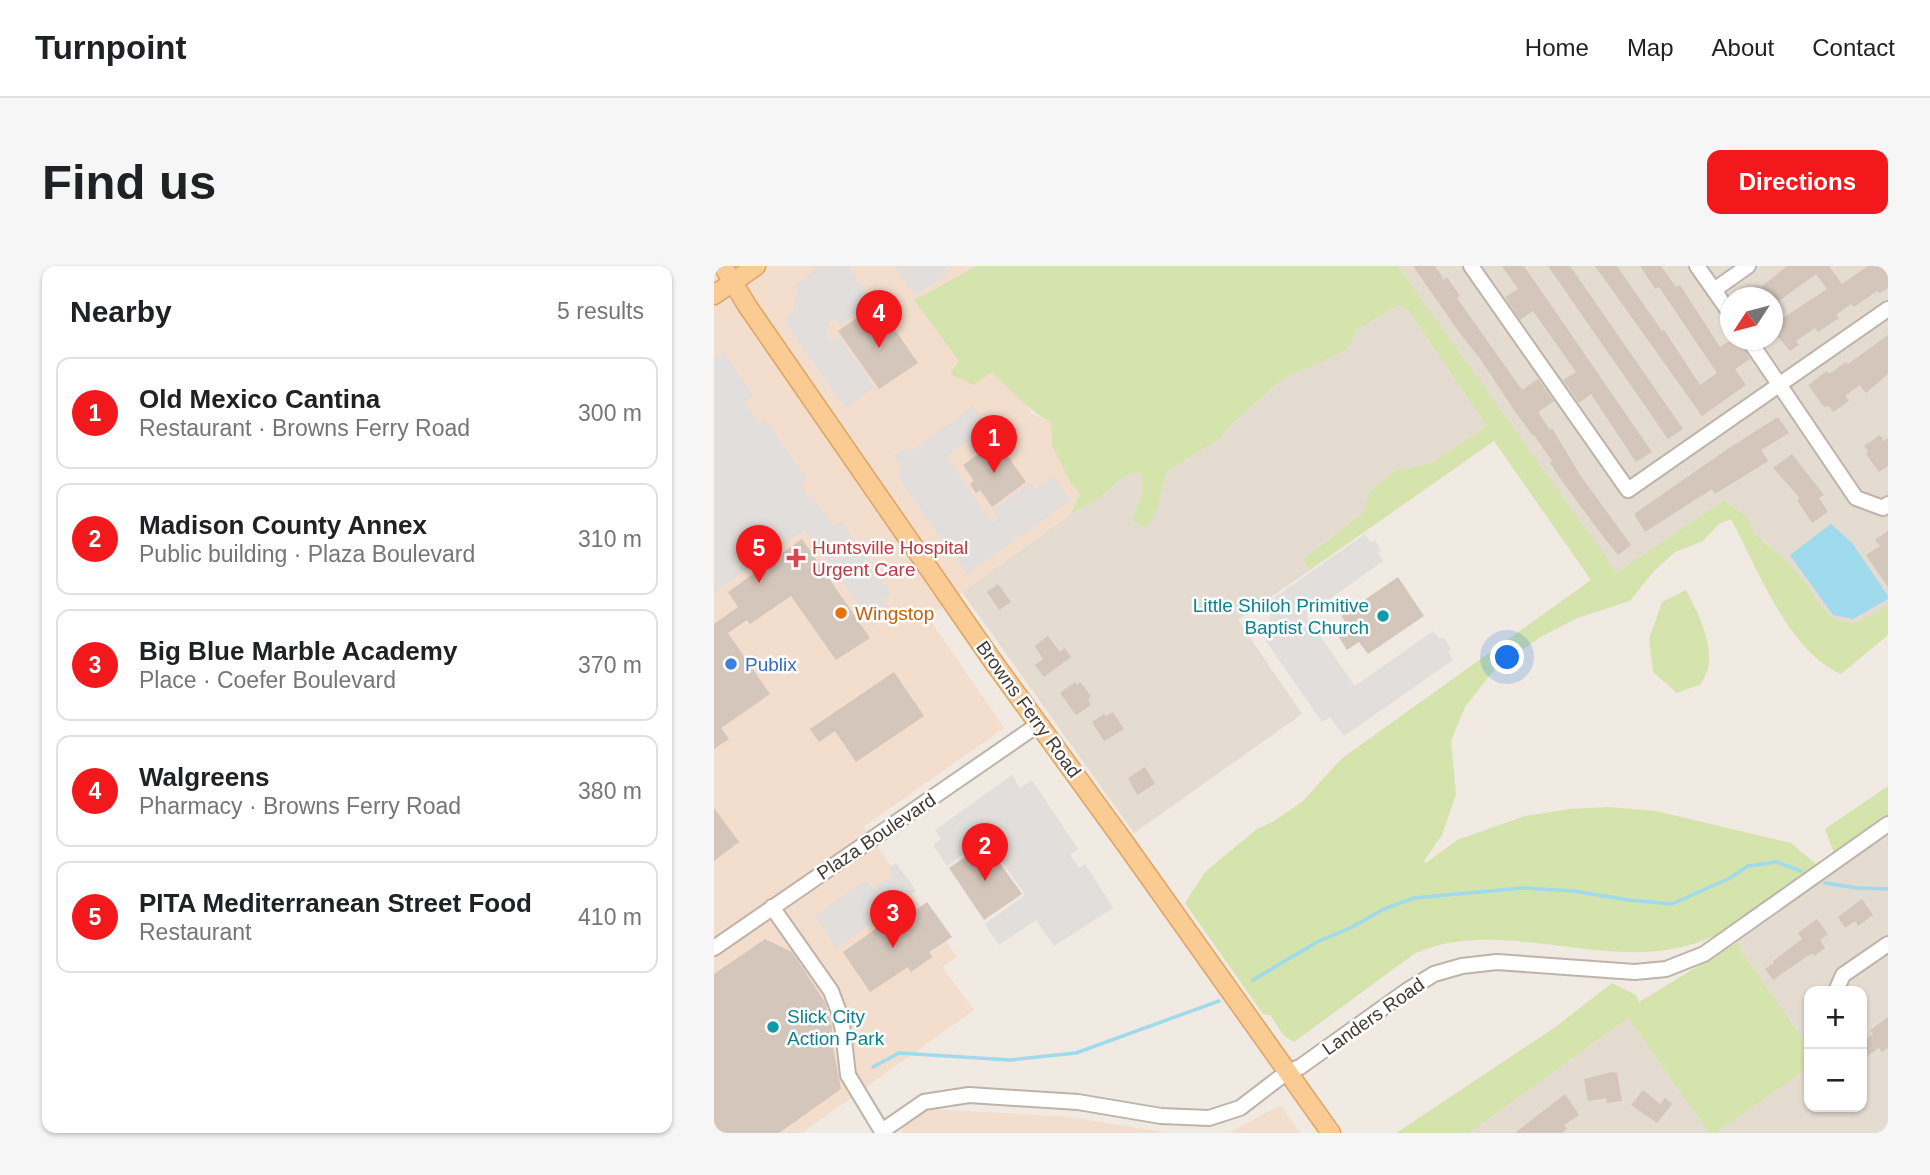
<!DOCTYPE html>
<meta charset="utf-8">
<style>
:root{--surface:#fff;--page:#f6f6f6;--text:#202124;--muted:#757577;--line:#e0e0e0;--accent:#f2181c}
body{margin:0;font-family:Arial,sans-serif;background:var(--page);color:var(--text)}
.controls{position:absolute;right:21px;bottom:21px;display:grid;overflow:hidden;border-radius:14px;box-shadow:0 2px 5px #0004}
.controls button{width:63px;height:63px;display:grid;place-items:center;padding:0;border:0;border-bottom:2px solid var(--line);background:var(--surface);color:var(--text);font:35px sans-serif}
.compass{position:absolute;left:1006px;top:21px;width:63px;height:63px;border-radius:50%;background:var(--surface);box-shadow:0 2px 5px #0004;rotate:234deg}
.you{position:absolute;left:794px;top:392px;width:24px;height:24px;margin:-18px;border:5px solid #fff;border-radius:50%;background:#1a73e8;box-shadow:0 0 0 10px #1a73e833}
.badge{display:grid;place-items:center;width:46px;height:46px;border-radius:50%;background:var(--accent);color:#fff;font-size:23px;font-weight:700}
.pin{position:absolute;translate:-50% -58px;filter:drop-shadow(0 2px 4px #0008)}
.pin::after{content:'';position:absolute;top:37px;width:24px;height:21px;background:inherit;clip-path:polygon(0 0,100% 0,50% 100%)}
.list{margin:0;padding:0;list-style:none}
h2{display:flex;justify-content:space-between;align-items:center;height:91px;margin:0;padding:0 28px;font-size:30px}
h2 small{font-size:23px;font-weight:400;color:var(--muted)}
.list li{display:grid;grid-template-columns:46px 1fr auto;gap:21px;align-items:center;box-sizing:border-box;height:112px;margin:0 14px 14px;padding:0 14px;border:2px solid var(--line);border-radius:14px}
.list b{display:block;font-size:26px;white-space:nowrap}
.list p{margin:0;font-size:23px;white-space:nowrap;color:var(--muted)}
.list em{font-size:23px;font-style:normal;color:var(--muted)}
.map{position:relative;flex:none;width:1174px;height:867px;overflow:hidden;border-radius:14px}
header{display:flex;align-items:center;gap:42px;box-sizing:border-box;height:98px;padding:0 35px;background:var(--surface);border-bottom:2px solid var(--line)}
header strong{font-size:33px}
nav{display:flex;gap:38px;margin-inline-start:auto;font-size:24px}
.intro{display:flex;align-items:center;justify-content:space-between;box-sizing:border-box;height:168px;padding:0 42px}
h1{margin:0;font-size:49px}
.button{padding:18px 32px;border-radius:14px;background:var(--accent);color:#fff;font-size:24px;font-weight:700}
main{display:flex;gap:42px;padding:0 42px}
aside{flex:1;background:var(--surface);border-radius:14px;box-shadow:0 2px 5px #0004}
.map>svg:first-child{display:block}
.residential{fill:#e4dbd1;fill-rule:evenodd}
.commercial{fill:#f3ddcd}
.green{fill:#d4e4ac}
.parking{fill:#e1dedb}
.water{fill:#9fdaed}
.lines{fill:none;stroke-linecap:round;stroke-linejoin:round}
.stream{stroke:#9fdaed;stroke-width:3.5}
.building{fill:#d5c6bb}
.minor-casing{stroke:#beb3a9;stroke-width:18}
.major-casing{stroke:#dea463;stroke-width:21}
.minor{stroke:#fff;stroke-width:14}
.major{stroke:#facb92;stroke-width:18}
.health-dot{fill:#e0444e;stroke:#fff;stroke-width:2.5}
.food-dot{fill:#e8710a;stroke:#fff;stroke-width:2.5}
.culture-dot{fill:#0f9aa8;stroke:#fff;stroke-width:2.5}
.shop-dot{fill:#3f7fe0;stroke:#fff;stroke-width:2.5}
.labels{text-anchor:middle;stroke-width:5;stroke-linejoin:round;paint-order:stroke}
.health-label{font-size:19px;fill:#be3a42;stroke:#fff;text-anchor:start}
.culture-label{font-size:19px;fill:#0d838f;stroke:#fff;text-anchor:end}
.food-label{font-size:19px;fill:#c56008;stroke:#fff;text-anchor:start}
.shop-label{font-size:19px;fill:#366cbe;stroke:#fff;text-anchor:start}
.street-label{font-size:19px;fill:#423a33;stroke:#fff}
</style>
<header>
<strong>Turnpoint</strong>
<nav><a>Home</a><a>Map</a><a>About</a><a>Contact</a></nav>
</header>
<div class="intro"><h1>Find us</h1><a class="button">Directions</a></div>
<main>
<aside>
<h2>Nearby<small>5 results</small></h2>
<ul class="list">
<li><span class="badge">1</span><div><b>Old Mexico Cantina</b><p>Restaurant · Browns Ferry Road</p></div><em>300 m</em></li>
<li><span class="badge">2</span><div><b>Madison County Annex</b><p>Public building · Plaza Boulevard</p></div><em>310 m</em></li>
<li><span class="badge">3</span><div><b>Big Blue Marble Academy</b><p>Place · Coefer Boulevard</p></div><em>370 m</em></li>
<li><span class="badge">4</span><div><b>Walgreens</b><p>Pharmacy · Browns Ferry Road</p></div><em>380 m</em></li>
<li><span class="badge">5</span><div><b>PITA Mediterranean Street Food</b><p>Restaurant</p></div><em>410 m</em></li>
</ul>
</aside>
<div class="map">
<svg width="1174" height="867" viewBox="0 0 1174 867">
<rect width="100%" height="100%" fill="#f0eae2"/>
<!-- residential -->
<g class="residential">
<path d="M684,0H1174V340L1141,357L1119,353L1103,335L1092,317L1052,276L1040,267L1033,251L1010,234L903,308ZM1016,32H1058V74H1016Z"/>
<path d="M684,39L695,45L773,160L717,197L680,205L655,226L649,247L589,293L596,304L524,354L588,448L420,567L248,326L356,249L383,234L412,209L429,207L428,227L418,256L443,244L452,206L507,172L517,159L568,113L632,85L643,64Z"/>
<path d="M1174,550V867H1002L1095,801V841H1148V725H1095V782L1028,686L1019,662Z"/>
<path d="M914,752L995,867H755Z"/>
</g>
<!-- commercial -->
<g class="commercial">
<path d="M0,0H263L201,34L246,95L237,107L277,105L298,122L319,148L337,156L338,180L356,216L366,228L356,249L214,351L290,462L149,561L243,691L228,701L260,744L88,867H0Z"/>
<path d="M566,839L586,867H515Z"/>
<path d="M215,843L355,851L454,867H187L192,855Z"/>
</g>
<!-- green -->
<g class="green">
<path d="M263,0H684L903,307L1010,234L1033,251L1040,267L1068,291L1092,317L1103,335L1119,353L1141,357L1174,340V369L1127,408C1074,385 1043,301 1017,253L1005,258L989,275L961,286L939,306L916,335L863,352L825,372L780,404L751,441L737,475L742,528L728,569L710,595L712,597L743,574L811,550L855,543L895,541L942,545L1077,577L1103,599C1060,632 1018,671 963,682C879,700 778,651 700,688L580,776L570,770L556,749L549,748L471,637L491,606L543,563L560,555L589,535L627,493L877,314L780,175L596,304L589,293L649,247L655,226L680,205L717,197L773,160L695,45L684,39L643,64L632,85L568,113L517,159L507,172L452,206L443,244L433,261L418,256L428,227V207L412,209L383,234L356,249L366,228L356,216L338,180L337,156C313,145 298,123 277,106L260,119L236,108L245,95L200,34Z"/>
<path d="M972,324C983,345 997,372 995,397C994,404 990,412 987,418L963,427L939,406L935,373L948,336Z"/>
<path d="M1174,520V550L1120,587L1111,563Z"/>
<path d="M1024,676L1028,686L1095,782V801L1002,867H995L914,752L755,867H682L840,762L898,717L922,729L925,736Z"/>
</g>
<!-- parking -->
<g class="parking">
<path d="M107,0H134L159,37L126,59L120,53L115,57L112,71L117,75L125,70L160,121L131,142L70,55L79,48L80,33L85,28L80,20Z"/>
<path d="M181,0H231L235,7L201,30Z"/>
<path d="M10,86L39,129L30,136L45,158L52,154L93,213L86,219L95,232L98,230L119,260L127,255L178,328L170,334L179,347L160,360L91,263L0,326V92Z"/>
<path d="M259,140L279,171L260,186L252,176L233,190L278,257L284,253L279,244L316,216L321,223L339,210L357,234L253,308L182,209L189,204L179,190L193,181L196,186Z"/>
<path d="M651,268L657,277L661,274L667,285L664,287L669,295L592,350L641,420L719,365L725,373L729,371L737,383L734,386L739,394L630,470L616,451L608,456L551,374L559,367L555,355L557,347L565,339L560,332Z"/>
<path d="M298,509L306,522L318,514L364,583L356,589L365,602L371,598L399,642L340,680L322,654L285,679L271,658L311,629L278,581L285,576L282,565L274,561L268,563L258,570L263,579L233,600L219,579L227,573L221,564Z"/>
<path d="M182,597L202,625L122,682L101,650L152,614L159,623L179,609L175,602Z"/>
</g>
<!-- water -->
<path class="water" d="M1117,258L1138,277L1174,330V333L1139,353L1119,349L1076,289Z"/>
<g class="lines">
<!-- stream -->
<g class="stream">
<path d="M1111,617L1143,622L1174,623"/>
<path d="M539,714L603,676L638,661L670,643L700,632L808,622L859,625L915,634L958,638L1016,612L1034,600L1062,596L1087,605"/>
<path d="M159,801L185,787L296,794L362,787L505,735"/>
</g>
</g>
<!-- building -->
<g class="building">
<path d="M699,0H721L730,14L733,11L746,30L743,32L808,124L824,113L840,135L824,146L836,164L838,162L866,209L917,279L904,289L888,269L851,219L836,197L838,195L820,169L819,170L798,141L767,94L745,66Z"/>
<path d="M788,0H810L938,186L922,196L877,128L865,137L849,114L862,106L848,86L819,45L806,54L791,31L804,23Z"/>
<path d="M834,0H856L969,163L954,173Z"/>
<path d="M881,0H903L948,65L950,64L986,119L1003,107L945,21L941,23L926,0H947L962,21L966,19L1006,81L1017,74H1026L1036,93L1021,103L1032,119L988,150Z"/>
<path d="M1073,0H1115L1128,18L1154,0H1174V22L1166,27L1163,25L1140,41L1137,38L1122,49L1125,52L1104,66L1101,62L1082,75L1085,79L1076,85L1059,65L1069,58L1066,54L1113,23L1102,8L1059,39V32H1034L1038,29L1035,26L1043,19L1046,22Z"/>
<path d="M163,38L204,97L165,123L124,65Z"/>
<path d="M1174,69V108L1152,127L1146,119L1131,130L1135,135L1119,146L1115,140L1110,141L1094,119L1113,105L1115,108L1132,96L1134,98Z"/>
<path d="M1064,151L1075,167L1047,184L1054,195L1001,228L998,223L931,266L920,248L1015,182Z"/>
<path d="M1166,169L1170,175L1174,172V200L1165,206L1152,188L1154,185L1150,180Z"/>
<path d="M283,175L312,216L278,241L266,224L262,227L256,218L260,215L249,199Z"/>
<path d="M1078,188L1110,229L1105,232L1114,246L1098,257L1083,234L1086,232L1059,202Z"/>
<path d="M1174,265V321L1152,289L1166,280L1161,274Z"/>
<path d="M88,273L156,372L122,394L77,330L36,358L33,354L14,367L56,428L7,462L15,473L0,483V358L24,341L14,326Z"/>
<path d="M684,311L710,350L654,388L645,376L633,384L624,370L636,362L627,350Z"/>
<path d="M284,318L297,336L285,344L273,326Z"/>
<path d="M334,370L346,386L351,382L357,391L330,411L321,399L329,393L321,380Z"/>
<path d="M180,406L210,450L142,496L121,465L105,476L96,463Z"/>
<path d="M361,416L363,419L366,416L377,430L374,433L377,439L362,449L346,427Z"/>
<path d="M399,446L410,463L390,475L378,456L390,448L392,450Z"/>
<path d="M431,501L441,518L423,529L414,512Z"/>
<path d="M0,542L25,576L0,595Z"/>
<path d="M266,581L275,582L308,628L270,654L235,602Z"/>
<path d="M1148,633L1159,649L1144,660L1141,655L1131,662L1124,651Z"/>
<path d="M213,636L238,671L215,686L218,691L197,706L194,701L156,726L129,686L180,650L184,657Z"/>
<path d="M1103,653L1114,668L1106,674L1111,682L1100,690L1098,687L1059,714L1051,703L1060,697L1059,695L1088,673L1084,667Z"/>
<path d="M51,673L78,686L111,736L118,761V776L127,823L65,867H0V708Z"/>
<path d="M1174,751V782L1168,786L1165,782L1148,794V776L1159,768L1156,764Z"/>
<path d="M898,806L903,807L908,835L893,837L892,832L874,835L870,813Z"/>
<path d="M929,824L946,838L951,832L958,838L943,857L917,839Z"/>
<path d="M851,828L865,849L850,859L853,863L848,867H801Z"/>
</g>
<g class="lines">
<defs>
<g id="minor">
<path d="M757,0L914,224L1174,43"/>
<path d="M983,0L1016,47"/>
<path d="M1000,24L1034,0"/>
<path d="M1035,74L1142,232L1169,242L1174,238"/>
<path d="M58,641L117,725L125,746L129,765L134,809L169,867"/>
<path d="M0,682L325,458"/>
<path d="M1122,725L1129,709L1174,678"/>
<path d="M168,865L210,836L255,829L364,836L447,850L495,852L526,842L573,806L586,801L691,726L720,708L748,700L783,696L921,706L952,703L990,688L1174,558"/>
</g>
<g id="major">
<path d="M9,0L34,41L278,394L413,580L617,867"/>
<path d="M0,29L42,0"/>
</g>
</defs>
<!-- minor casing -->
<use href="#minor" class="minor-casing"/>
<!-- major casing -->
<use href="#major" class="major-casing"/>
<!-- minor -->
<use href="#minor" class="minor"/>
<!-- major -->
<use href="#major" class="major"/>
</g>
<!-- markers -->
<path class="health-dot" d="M78.5 281.5h7v7h7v7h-7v7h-7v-7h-7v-7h7z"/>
<circle class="food-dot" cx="127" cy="347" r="7"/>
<g class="culture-dot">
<circle cx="669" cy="350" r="7"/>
<circle cx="59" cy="761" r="7"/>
</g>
<circle class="shop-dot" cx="17" cy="398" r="7"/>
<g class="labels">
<!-- health labels -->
<g class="health-label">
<text x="98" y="288">Huntsville Hospital<tspan x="98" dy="22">Urgent Care</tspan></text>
</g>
<!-- culture labels -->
<g class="culture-label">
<text x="655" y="346">Little Shiloh Primitive<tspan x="655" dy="22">Baptist Church</tspan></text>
<text x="73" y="757" text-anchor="start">Slick City<tspan x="73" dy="22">Action Park</tspan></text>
</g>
<!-- food labels -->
<g class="food-label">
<text x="141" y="354">Wingstop</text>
</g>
<!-- shop labels -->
<g class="shop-label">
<text x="31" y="405">Publix</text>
</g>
<!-- street labels -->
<g class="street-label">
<text transform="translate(315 443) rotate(54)" y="7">Browns Ferry Road</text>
<text transform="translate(162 570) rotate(-34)" y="7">Plaza Boulevard</text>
<text transform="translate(659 750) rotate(-35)" y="7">Landers Road</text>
</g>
</g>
</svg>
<div class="controls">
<button>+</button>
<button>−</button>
</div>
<svg class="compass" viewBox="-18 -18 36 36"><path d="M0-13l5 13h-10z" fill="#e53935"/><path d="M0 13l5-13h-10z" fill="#757577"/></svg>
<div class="you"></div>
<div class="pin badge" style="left:280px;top:207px">1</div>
<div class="pin badge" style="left:271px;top:615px">2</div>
<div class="pin badge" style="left:179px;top:682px">3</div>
<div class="pin badge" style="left:165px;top:82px">4</div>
<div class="pin badge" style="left:45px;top:317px">5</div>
</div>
</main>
